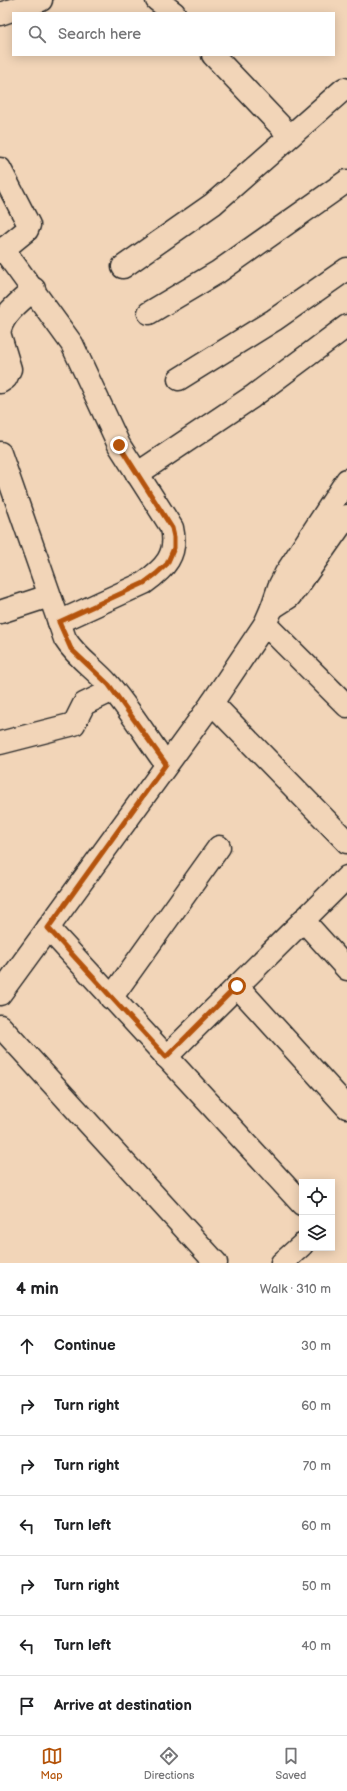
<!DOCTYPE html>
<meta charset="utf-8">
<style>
:root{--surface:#fff;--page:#f6f6f6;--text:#202124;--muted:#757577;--line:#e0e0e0;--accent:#b45309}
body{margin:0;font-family:"Balsamiq Sans",sans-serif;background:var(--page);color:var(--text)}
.controls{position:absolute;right:12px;bottom:12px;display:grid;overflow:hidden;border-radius:0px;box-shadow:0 2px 10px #0003}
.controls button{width:36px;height:36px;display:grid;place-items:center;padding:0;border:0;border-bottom:1px solid var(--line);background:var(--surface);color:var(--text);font:20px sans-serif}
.stop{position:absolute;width:12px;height:12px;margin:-9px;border:3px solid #b45309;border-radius:50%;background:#fff}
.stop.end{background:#b45309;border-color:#fff;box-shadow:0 1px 4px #0008}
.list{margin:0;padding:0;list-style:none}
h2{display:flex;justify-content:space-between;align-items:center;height:52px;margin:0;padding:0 16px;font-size:17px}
h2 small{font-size:13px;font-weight:400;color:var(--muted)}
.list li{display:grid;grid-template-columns:26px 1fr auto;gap:12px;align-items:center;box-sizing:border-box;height:60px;padding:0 16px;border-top:1px solid var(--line)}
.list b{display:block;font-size:15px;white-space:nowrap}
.list em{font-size:13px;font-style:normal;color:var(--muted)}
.icon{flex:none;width:22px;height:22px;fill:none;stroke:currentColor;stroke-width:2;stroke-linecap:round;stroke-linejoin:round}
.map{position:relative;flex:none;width:347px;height:1263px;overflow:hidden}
.search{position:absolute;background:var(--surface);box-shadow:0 2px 10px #0003;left:12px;right:12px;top:12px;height:44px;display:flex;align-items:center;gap:10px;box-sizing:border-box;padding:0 14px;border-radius:0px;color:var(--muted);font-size:15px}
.sheet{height:472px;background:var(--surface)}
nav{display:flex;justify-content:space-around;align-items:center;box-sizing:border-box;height:56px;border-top:1px solid var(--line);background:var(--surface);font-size:11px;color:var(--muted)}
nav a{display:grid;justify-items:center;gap:2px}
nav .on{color:var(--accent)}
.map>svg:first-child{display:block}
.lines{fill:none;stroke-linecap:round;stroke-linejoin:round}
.minor-casing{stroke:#2b2b2b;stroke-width:25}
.minor{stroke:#f2d5b8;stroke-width:22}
.route{stroke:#b45309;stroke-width:5}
</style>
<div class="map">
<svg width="347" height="1263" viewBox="0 0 347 1263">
<rect width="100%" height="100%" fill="#f2d5b8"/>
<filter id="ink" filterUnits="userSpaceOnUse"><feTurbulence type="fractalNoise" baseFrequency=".025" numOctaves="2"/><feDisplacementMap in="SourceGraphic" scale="8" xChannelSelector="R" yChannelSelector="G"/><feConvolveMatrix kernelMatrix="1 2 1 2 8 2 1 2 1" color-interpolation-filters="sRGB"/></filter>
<g filter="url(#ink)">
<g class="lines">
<defs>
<g id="minor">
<path d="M157,0L174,13"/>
<path d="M0,14L41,0"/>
<path d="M213,55L290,136"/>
<path d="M0,169L29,225L27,230L0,252"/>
<path d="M6,247V253L72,344L119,445L172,528C178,555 165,568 144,583L59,622"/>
<path d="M123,267L213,204L344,89"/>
<path d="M149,313L218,272L347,181"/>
<path d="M0,329C4,313 22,300 34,289"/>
<path d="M0,336L10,369L6,378L0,382"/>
<path d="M179,379L274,320L347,269"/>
<path d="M0,453L65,639C77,658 94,668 108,684C129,708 147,738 166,764"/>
<path d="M137,474L252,397L347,326"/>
<path d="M272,608L289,597L298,586L347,516"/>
<path d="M0,612L49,596"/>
<path d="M265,624L347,706"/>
<path d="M212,703L347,842"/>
<path d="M0,743L74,724L84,704L113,690"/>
<path d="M303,920L347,969"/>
<path d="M48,928L302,1204"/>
<path d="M237,986L347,1107"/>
<path d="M0,994L212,703L265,624L272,608L279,587L286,573L347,480"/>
<path d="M111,998L219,847"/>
<path d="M0,1026L216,1263"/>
<path d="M166,1057L347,877"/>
<path d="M282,1263L302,1245"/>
</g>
</defs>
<!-- minor casing -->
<use href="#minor" class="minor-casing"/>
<!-- minor -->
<use href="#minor" class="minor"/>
</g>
</g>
<g class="lines" filter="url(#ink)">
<!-- route -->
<path class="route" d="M119,445L172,528L174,537V548L167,564L156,574L144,583L59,622L71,649L109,685L166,764L48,928L166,1057L237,986"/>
</g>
</svg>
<div class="controls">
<button><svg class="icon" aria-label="locate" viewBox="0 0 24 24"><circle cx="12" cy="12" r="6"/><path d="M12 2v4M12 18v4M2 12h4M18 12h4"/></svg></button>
<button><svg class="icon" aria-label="layers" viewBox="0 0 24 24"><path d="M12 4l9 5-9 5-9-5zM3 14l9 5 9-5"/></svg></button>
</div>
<div class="stop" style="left:237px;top:986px"></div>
<div class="stop end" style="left:119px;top:445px"></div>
<div class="search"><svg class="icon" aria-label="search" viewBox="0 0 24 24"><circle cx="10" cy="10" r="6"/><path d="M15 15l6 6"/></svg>Search here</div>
</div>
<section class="sheet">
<h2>4 min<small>Walk · 310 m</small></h2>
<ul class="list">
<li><svg class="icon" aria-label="ahead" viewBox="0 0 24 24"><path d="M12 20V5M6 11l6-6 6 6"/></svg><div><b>Continue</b></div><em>30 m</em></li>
<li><svg class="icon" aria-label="right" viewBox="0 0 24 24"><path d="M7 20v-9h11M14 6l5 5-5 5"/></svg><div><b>Turn right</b></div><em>60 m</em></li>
<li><svg class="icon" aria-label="right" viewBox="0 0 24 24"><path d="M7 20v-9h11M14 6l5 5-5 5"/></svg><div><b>Turn right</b></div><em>70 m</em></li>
<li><svg class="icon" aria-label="left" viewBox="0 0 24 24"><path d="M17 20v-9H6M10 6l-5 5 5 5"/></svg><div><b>Turn left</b></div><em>60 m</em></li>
<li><svg class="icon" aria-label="right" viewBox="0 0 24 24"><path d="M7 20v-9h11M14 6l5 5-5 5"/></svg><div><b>Turn right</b></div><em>50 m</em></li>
<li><svg class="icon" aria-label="left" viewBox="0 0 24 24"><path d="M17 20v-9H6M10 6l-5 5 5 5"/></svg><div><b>Turn left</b></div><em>40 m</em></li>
<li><svg class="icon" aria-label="arrive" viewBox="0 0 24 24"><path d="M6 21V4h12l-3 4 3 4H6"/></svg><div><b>Arrive at destination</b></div></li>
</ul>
</section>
<nav>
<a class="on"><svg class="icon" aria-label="map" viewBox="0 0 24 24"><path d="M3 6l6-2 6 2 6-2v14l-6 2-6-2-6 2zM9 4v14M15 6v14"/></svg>Map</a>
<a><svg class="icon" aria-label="directions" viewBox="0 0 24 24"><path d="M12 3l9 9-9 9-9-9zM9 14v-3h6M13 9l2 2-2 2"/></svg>Directions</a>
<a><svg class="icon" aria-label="saved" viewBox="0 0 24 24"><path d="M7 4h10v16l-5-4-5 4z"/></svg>Saved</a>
</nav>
